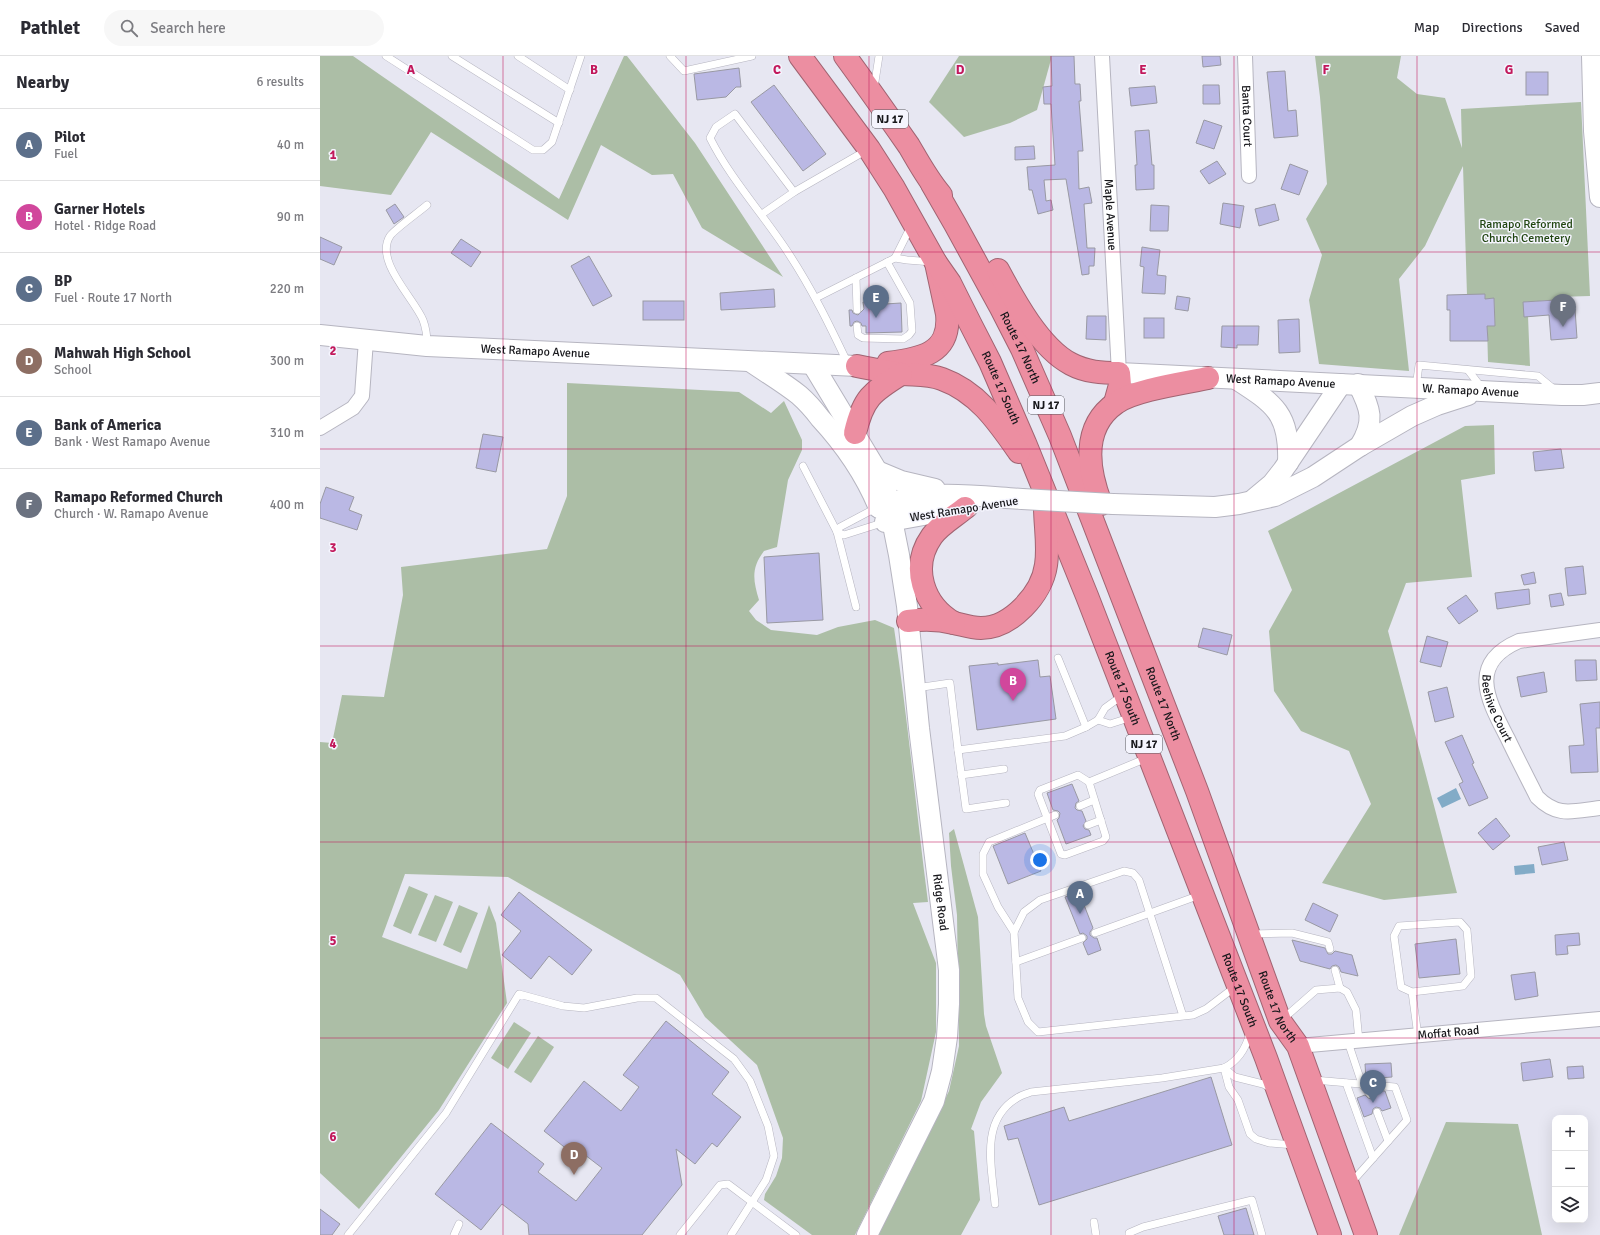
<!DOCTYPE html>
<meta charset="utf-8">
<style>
:root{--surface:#fff;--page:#f7f7f7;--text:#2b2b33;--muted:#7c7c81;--line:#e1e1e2;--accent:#7c3aed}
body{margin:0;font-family:Signika,sans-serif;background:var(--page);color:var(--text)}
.controls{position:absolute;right:12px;bottom:12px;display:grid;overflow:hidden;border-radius:8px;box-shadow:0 4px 16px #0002}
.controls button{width:36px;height:36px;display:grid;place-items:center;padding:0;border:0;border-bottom:1px solid var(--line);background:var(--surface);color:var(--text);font:20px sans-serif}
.you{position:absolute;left:720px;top:804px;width:14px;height:14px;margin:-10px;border:3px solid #fff;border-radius:50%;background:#1a73e8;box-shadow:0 0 0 6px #1a73e833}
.badge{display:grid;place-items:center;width:26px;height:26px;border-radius:50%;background:var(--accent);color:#fff;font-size:13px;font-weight:700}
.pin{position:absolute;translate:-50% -33px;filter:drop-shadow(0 1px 2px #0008)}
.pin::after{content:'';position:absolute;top:21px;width:14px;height:12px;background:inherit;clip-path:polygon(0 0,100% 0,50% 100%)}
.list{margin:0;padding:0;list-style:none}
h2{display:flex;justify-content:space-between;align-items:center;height:52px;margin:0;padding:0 16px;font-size:17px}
h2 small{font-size:13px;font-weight:400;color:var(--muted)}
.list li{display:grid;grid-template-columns:26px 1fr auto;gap:12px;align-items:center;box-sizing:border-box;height:72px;padding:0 16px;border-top:1px solid var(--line)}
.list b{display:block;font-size:15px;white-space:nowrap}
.list p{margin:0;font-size:13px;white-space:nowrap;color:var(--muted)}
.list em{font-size:13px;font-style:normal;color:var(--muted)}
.icon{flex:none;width:22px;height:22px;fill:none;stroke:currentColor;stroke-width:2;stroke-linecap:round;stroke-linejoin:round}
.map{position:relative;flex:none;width:1280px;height:1179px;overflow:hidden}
header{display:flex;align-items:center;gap:24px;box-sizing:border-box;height:56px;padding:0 20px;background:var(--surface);border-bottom:1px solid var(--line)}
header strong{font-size:19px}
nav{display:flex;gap:22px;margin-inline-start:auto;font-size:14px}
.search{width:280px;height:36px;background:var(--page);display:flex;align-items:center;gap:10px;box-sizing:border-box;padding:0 14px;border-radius:22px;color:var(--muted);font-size:15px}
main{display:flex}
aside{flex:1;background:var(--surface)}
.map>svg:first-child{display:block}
.green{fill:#acbea6}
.water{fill:#82abc7}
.building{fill:#bab8e4;stroke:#9999a3}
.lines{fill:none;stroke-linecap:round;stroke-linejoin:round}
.lane-casing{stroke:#b6b5c0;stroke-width:8}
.street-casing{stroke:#b6b5c0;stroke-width:16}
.secondary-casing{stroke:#b6b5c0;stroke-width:22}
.highway-casing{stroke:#a16472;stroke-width:24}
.lane{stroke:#fff;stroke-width:7}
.street{stroke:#fff;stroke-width:14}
.secondary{stroke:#fff;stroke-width:20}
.highway{stroke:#ec8ea1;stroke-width:22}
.secondary-bridge-casing{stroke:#b6b5c0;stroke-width:22;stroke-linecap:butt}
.secondary-bridge{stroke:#fff;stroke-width:20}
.grid{fill:none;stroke:#c2185b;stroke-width:1;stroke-opacity:0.55}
.labels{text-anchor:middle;stroke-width:3;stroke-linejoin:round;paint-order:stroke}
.shield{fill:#f5f5fe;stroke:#59595e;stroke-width:1}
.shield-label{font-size:11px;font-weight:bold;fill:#16161a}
.street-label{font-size:12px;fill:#16161a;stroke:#f5f5fe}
.park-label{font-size:12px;fill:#204510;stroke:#f5f5fe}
.grid-label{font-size:13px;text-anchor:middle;font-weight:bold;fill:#c2185b;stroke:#f5f5fe;stroke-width:3;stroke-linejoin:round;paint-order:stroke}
</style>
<header>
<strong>Pathlet</strong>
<div class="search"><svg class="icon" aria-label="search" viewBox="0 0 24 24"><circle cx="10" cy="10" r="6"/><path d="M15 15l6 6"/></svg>Search here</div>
<nav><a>Map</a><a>Directions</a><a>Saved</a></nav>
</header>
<main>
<aside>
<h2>Nearby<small>6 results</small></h2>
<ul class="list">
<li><span class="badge" style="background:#5c6f8a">A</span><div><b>Pilot</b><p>Fuel</p></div><em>40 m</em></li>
<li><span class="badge" style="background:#d1479c">B</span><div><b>Garner Hotels</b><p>Hotel · Ridge Road</p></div><em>90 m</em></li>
<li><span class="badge" style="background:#5c6f8a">C</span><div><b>BP</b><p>Fuel · Route 17 North</p></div><em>220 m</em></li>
<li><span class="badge" style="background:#8d6e63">D</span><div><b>Mahwah High School</b><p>School</p></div><em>300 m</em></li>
<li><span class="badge" style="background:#5c6f8a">E</span><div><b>Bank of America</b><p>Bank · West Ramapo Avenue</p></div><em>310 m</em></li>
<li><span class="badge" style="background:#6b7280">F</span><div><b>Ramapo Reformed Church</b><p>Church · W. Ramapo Avenue</p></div><em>400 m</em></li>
</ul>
</aside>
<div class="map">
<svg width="1280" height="1179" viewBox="0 0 1280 1179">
<rect width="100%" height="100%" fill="#e7e7f2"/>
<!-- green -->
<g class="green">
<path d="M0,0H33L239,143L304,0H307L375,87L463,221L382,172L353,118L332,119L281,89L248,164L111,76L71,139L0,130Z"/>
<path d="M639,0H732L717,54L690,67L644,81L609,46Z"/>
<path d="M995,0H1081L1077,22L1097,38L1125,42L1142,92L1141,53L1261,46L1270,240L1236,241V244L1204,246V260H1208L1210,310L1168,306L1167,270H1175L1174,243H1165L1147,239L1143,110L1105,190L1079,223L1089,315L999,308L989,244L1002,199L986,163L1007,128L1000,41Z"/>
<path d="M247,327L419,336L451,357L464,345L482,384V394L468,424L457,491L444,495C431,512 433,524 439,544L429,555L436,564L451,574L497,579L518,571L555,564L574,572C588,663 596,755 608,846L593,847L616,907V976L601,1045L535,1179H492L444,1144L445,1138L456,1120L462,1102L463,1082L437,1009L385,961L360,919L188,821L85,818L62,881L147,913L169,849L176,867L187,947L119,1054L39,1153L0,1117V686L12,687L22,639L64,641L83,539L81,511L227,493L247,440Z"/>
<path d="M1174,369L1175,418L1141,424L1152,521L1086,527L1068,575L1137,837L1064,844L1002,827L1051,748L1029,695L981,675L954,635L949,575L972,534L948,475L1145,370Z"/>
<path d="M634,773L658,861L664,958L666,970L682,1017L661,1046L651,1073L654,1075L660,1144L641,1179H558L629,1035L639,990L637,859L631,810L629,777Z"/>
<path d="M89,830L108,838L91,878L73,870Z"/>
<path d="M115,839L133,846L116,886L98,879Z"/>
<path d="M139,849L158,857L141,897L123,889Z"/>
<path d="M194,966L211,977L188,1013L171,1002Z"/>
<path d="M218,980L234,991L211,1027L194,1016Z"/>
<path d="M1126,1066L1198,1068L1222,1179H1079Z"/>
</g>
<!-- water -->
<g class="water">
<path d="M1136,732L1141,743L1122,752L1117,742Z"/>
<path d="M1214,808L1215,817L1195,819L1194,810Z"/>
</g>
<!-- building -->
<g class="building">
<path d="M731,0H754L755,28H760L761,45H759L763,95H758L759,133L769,131L772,147L764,148L767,192H775L774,210H769V218L762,219L746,123L724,124L726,145L731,144L733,154L718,158L712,134H709L707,111L735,109L731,48H724L723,31L732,30Z"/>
<path d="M882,0H900L901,9L883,11Z"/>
<path d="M419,12L421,31H416L406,41L377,44L374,18Z"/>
<path d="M965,15L968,55L976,54L978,80L954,82L947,16Z"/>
<rect x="1206" y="16" width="22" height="23"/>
<path d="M454,29L506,98L483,115L431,46Z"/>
<path d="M883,29H899L900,48H883Z"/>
<path d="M835,30L837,47L811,50L809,32Z"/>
<path d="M884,64L902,70L894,93L876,87Z"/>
<path d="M829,74L832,109H834V133L816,134L815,109H817L815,75Z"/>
<path d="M714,90L715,103L695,104V91Z"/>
<path d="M897,105L906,118L889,128L880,115Z"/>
<path d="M970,108L988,115L979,139L961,133Z"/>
<path d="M903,147L924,150L920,172L900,168Z"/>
<path d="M75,148L84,161L74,168L66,154Z"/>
<path d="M955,148L959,164L939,170L935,153Z"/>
<path d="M831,149L849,150L848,175H830Z"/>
<path d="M0,181L22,191L14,209L0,203Z"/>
<path d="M141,183L161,196L151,211L131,197Z"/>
<path d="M822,191L840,194L837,219L846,220L845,238L822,237L824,211L820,210Z"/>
<path d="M269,200L292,240L273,250L251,210Z"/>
<path d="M454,233L455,251L401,254L400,237Z"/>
<path d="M1165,238V243L1174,242L1175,270H1167L1168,285H1130V254H1127V239Z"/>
<path d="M857,240L870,242L868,255L855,253Z"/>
<path d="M1250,240L1251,253H1255L1257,282L1231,284L1229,259L1204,261L1203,246L1236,244V241Z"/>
<rect x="323" y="245" width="41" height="19"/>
<path d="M565,245V248L581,247L582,276L546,277V270H542L541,267L537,265L534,266L532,270H530L529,254H532L533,257L538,259L544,253L543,246Z"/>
<path d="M767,260H786V284L766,283Z"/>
<rect x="824" y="262" width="20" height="20"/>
<path d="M979,263L980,296L959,297L958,264Z"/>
<path d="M902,270H939L938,289H917V292L901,291Z"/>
<path d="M163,378L183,381L176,416L156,412Z"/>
<path d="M1241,393L1244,412L1215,415L1213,396Z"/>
<path d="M6,431L34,441L29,454L42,459L37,474L0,462V448Z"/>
<path d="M499,497L503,564L447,567L444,501Z"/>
<path d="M1263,510L1266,538L1248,540L1245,512Z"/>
<path d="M1214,516L1216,527L1204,529L1201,519Z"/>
<path d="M1209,533L1210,548L1177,553L1175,537Z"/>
<path d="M1241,537L1244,549L1231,551L1229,539Z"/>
<path d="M1146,539L1158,555L1139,568L1127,552Z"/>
<path d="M883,572L912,579L907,599L878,591Z"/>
<path d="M1107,580L1128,586L1121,611L1100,606Z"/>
<path d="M718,604L720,621L730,620L736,663L657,674L649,610L678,607V609Z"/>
<path d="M1255,604H1276L1277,624L1256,625Z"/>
<path d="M1224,616L1227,636L1201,641L1197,621Z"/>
<path d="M1127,631L1134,661L1115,666L1108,636Z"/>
<path d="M1280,646V672H1276L1278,716L1251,717L1249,690L1264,689L1260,648Z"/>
<path d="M1142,679L1154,707L1152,708L1168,742L1149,750L1139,728L1143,726L1125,686Z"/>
<path d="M752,728L759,745L756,747L755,752L757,754L762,755L766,765L763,770L765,773L769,774L771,779L746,788L737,764L739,762L740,757L738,755L733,754L727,737Z"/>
<path d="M1176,762L1190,780L1173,794L1158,777Z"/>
<path d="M705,777L721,815L688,828L673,790Z"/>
<path d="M1244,786L1248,804L1222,809L1218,791Z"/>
<path d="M199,836L272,894L252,919L229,900L211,923L182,899L201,875L181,859Z"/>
<path d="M759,836L773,872L770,876V879L774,882H777L781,894L768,899L763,887L767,883V880L763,877L760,878L745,841Z"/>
<path d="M993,847L1018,859L1010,876L985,864Z"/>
<path d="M1259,877L1260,889L1247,890L1248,898L1236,899L1235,879Z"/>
<path d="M1136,883L1140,918L1099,922L1095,888Z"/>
<path d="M972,884L1005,892L1008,898H1012L1015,895L1032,899L1038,920L1021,916L1019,911L1016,909L1012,910L1010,913L980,905Z"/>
<path d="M1215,916L1218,940L1195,944L1191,919Z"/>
<path d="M346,965L409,1016L392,1038L421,1061L397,1091L392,1087L375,1108L356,1093L362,1129L322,1179H209L208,1168L182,1148L161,1174L115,1138L171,1067L224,1108L218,1116L256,1145L282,1112L252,1089L248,1094L224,1075L264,1025L301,1055L319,1031L303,1019Z"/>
<path d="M1230,1003L1233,1021L1203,1025L1201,1007Z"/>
<path d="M1071,1007L1072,1021L1046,1023L1045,1008Z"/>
<path d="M1263,1010L1264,1022L1248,1023L1247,1011Z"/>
<path d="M891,1021L912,1089L719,1149L698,1082L688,1084L684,1070L744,1051L749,1065Z"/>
<path d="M1059,1035H1065L1071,1052L1062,1055L1060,1052L1056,1051L1053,1053L1052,1058L1044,1061L1037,1042L1045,1039L1048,1042L1051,1043L1054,1040L1055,1036Z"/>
<path d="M926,1152L934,1179H904L898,1160Z"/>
<path d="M0,1153L20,1168L12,1179H0Z"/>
</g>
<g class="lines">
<defs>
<g id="lane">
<path d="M66,0L213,94H223L232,86L261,0"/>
<path d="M132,0L239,67"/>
<path d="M198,0L250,34"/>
<path d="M350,0L364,15L432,0"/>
<path d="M554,32L559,0"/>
<path d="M442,158L474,136"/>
<path d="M575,202L587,204L612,206"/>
<path d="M536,222L537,254"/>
<path d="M496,242L575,202L591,170"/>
<path d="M537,270L538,279L543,282L583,283L589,279L592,275L590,247L567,206"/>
<path d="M107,288C107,280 106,272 103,264C94,242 54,205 70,180C75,173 99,156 107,149"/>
<path d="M528,308C510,270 492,233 469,198C444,159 411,124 390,82L396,71L415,58L474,136L547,94"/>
<path d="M1148,314L1161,331"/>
<path d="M1096,331L1099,309L1218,320L1235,334"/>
<path d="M483,410L517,476L536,551"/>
<path d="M556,452L520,471L517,476L524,479L565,466"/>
<path d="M738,602L766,671"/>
<path d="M596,632L630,627L638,694L745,680L766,671L778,664L785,652L803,639"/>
<path d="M778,664L790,668L812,661"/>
<path d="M638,694L646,753L686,747"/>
<path d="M641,719L684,713"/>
<path d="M758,719L769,726L786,781L783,785L745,799L741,798L718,738L720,734Z"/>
<path d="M769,726L827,702"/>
<path d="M760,750L774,744"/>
<path d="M768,769L781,764"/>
<path d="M694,876L678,851L663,818V798L669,786L735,759"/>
<path d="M775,877L880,839"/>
<path d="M931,878L972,877L1008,886L1010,893"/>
<path d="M696,906L762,882"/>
<path d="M1015,914L1020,932"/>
<path d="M1092,936L1143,930L1151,920L1147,874L1140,866L1079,870L1074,880L1081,931L1092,936L1098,980"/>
<path d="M863,960L819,824L813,817L804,815L720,844L704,856L694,876L698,942L708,966L718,976L873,959L886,953L915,931"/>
<path d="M963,963L996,934L1020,932L1027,936L1036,954L1039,985"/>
<path d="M1028,986L1042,1028L1050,1038"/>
<path d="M904,1012L909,1031L918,1044L930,1078L936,1083L949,1087L974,1089"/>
<path d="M904,1012L915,1021L943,1028L952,1033"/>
<path d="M994,1024L1075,1031L1087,1064L1031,1127"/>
<path d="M1026,1027L1053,1102"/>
<path d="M1057,1056L1068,1085"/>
<path d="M675,1148C672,1112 659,1065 697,1042C701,1039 706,1038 711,1036L842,1022L904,1012C918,1005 926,992 930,977"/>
<path d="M774,1166L776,1179"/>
<path d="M28,1179L126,1057L199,938L243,950L264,952L317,942H336L414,1003L430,1025L448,1070L454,1100L446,1124L411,1179"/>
<path d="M134,1179L139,1168"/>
<path d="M360,1179L400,1129L408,1128L476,1179"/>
<path d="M809,1179V1177L823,1171L932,1144L942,1179"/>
</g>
<g id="street">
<path id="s1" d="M782,0L799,317"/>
<path id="s2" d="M925,0L929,120"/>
<path d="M0,372L33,352L42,340L46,284"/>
<path id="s3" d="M1280,574L1199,585C1146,608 1169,646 1188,683C1197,702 1207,721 1217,741C1238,762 1253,755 1280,752"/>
<path id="s4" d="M978,990L1280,963"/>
</g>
<g id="secondary">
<path d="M1272,0L1274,75L1280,141"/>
<path id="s5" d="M0,279L107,290L537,310"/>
<path d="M431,306C447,317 464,327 479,339C487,346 494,354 500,362C525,389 545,418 559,452"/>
<path id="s6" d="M493,309L557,415L566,434L579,499L587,550L599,672L629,914V948L627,981L622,1015L614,1045L547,1179"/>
<path id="s7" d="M799,317L1242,339H1263L1280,337"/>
<path d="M916,323C955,348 970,358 968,407"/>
<path d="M1038,328C1051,353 1055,365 1040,390"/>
<path d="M557,415L581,425L615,433"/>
<path d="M934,443L952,428L963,414L1021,328"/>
<path d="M793,448L895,451L919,448L955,440L993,421L1040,390L1092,360L1117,349L1148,339"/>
<path d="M558,451C603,432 655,440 702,443"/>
<path d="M565,466L648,451"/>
</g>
<g id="highway">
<path d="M480,0L549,93L574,132L616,207L627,258C631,298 600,303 568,307"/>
<path d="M525,0C547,30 568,60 589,90C599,107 608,124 621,139"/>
<path id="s8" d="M612,128L635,168L681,252L702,293L740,380L877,735L960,965L978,990L1046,1179"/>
<path id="s9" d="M616,207L630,227L650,267L670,306L705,387L767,540L946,1002L1010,1179"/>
<path d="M678,214C694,244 720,292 751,308C766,316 782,317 799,317L800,329L795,347"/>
<path d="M537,310C552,313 567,316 583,318C596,319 609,318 622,323C658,336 678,366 699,396"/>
<path d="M535,377C543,342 552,336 581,318"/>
<path d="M781,448C768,414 761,371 796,347C814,334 864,327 888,322"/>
<path d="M588,565C604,563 618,563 634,567C643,569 651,572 661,572C691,572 722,538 726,509C729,490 725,470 725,451"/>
<path d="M634,567C603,549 590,511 612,480C620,469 634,461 645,452"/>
</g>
</defs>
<!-- lane casing -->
<use href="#lane" class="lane-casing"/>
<!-- street casing -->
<use href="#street" class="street-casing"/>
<!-- secondary casing -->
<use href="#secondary" class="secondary-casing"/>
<!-- highway casing -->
<use href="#highway" class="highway-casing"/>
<!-- lane -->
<use href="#lane" class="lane"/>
<!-- street -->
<use href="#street" class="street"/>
<!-- secondary -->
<use href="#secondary" class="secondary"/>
<!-- highway -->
<use href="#highway" class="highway"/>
<defs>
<path id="secondary-bridge" d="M702,443L793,448"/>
</defs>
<!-- secondary-bridge casing -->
<use href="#secondary-bridge" class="secondary-bridge-casing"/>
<!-- secondary-bridge -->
<use href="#secondary-bridge" class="secondary-bridge"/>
</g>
<!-- grid -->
<path class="grid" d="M183,0V1179M366,0V1179M549,0V1179M731,0V1179M914,0V1179M1097,0V1179M0,196H1280M0,393H1280M0,590H1280M0,786H1280M0,982H1280"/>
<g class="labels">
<!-- shield labels -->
<g class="shield">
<rect x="552" y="54" width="36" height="18" rx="3"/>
<rect x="708" y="340" width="36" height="18" rx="3"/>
<rect x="806" y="679" width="36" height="18" rx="3"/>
</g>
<g class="shield-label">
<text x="570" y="67">NJ 17</text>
<text x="726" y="353">NJ 17</text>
<text x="824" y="692">NJ 17</text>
</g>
<!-- street labels -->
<g class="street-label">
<text dy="4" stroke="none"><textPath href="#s2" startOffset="60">Banta Court</textPath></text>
<text dy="4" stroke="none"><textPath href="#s1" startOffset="159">Maple Avenue</textPath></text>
<text dy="4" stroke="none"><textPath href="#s8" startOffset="186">Route 17 North</textPath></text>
<text dy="4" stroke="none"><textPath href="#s5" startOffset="216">West Ramapo Avenue</textPath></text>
<text dy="4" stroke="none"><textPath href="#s7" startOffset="162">West Ramapo Avenue</textPath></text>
<text dy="4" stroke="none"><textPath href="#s9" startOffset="141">Route 17 South</textPath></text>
<text dy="4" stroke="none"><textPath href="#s7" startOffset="352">W. Ramapo Avenue</textPath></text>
<text transform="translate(644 453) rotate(-9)" y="4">West Ramapo Avenue</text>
<text dy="4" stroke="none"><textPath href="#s9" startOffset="465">Route 17 South</textPath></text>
<text dy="4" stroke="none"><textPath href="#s8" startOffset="570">Route 17 North</textPath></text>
<text dy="4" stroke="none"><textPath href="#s3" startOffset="166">Beehive Court</textPath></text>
<text dy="4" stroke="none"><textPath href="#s6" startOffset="561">Ridge Road</textPath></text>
<text dy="4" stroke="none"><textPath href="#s9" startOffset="789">Route 17 South</textPath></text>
<text dy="4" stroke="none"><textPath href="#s8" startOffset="894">Route 17 North</textPath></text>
<text dy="4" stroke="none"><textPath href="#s4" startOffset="151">Moffat Road</textPath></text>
</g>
<!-- park labels -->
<g class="park-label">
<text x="1206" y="172">Ramapo Reformed<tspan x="1206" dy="14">Church Cemetery</tspan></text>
</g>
</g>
<g class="grid-label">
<text x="91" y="18">A</text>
<text x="274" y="18">B</text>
<text x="457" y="18">C</text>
<text x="640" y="18">D</text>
<text x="823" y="18">E</text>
<text x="1006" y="18">F</text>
<text x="1189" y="18">G</text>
<text x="13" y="103">1</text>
<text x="13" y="299">2</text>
<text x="13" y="496">3</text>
<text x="13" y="692">4</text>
<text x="13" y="889">5</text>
<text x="13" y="1085">6</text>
</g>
</svg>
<div class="controls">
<button>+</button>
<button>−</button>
<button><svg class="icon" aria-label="layers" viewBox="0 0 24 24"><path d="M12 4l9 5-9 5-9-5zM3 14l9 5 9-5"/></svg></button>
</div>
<div class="you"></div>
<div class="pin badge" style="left:760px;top:858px;background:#5c6f8a">A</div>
<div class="pin badge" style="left:693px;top:645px;background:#d1479c">B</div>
<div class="pin badge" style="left:1053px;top:1047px;background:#5c6f8a">C</div>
<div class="pin badge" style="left:254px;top:1119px;background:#8d6e63">D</div>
<div class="pin badge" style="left:556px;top:262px;background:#5c6f8a">E</div>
<div class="pin badge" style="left:1243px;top:271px;background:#6b7280">F</div>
</div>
</main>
